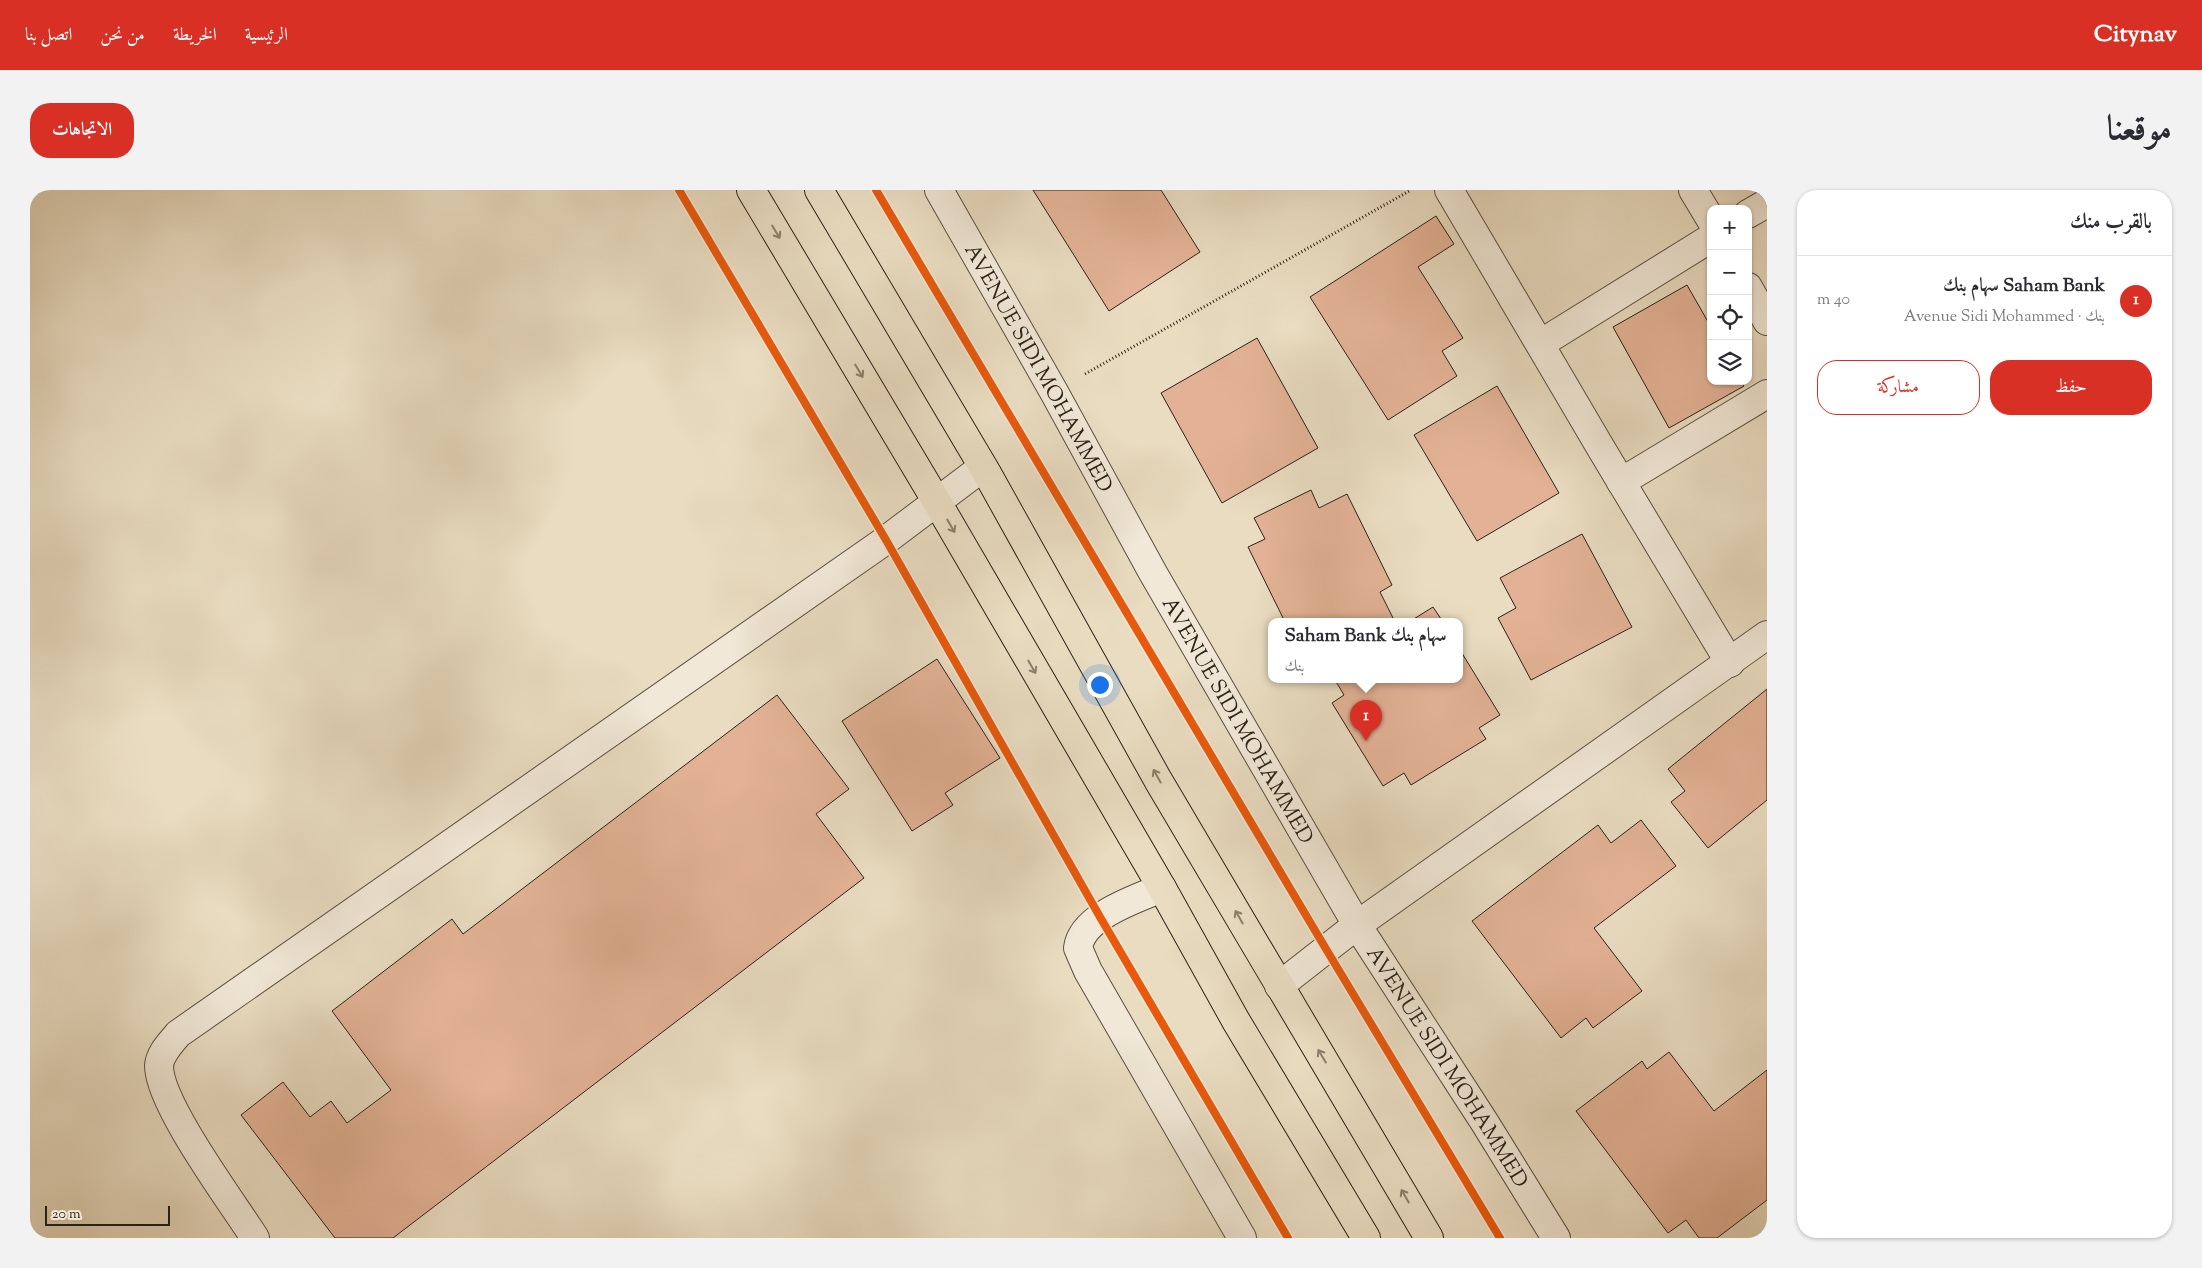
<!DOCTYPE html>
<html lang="ar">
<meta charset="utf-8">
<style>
:root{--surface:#fff;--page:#f2f2f3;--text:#2b2b33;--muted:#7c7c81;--line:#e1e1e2;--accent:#d93025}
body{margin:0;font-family:"Sorts Mill Goudy",Amiri,serif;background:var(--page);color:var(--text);direction:rtl}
.controls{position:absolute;right:15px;top:15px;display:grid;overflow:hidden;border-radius:10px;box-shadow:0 1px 4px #0004}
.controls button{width:45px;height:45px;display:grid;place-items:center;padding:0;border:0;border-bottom:1px solid var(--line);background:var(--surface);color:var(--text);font:25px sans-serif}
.scale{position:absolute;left:15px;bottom:12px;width:125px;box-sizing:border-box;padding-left:5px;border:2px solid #2b2218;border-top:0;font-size:14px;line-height:18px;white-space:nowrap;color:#2b2218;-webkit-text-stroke:4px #f1e8d7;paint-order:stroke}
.you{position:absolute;left:1069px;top:494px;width:18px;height:18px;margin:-12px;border:4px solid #fff;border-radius:50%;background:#1a73e8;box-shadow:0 0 0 8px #1a73e833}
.badge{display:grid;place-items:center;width:32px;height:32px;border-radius:50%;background:var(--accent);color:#fff;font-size:16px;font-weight:700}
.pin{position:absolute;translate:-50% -41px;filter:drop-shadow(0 1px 2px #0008)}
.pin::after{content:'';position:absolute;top:26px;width:18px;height:15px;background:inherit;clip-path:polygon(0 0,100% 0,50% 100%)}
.popup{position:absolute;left:1238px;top:428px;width:195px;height:65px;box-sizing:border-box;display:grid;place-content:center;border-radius:10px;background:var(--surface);filter:drop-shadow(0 1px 4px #0005);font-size:16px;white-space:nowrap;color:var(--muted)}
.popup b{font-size:19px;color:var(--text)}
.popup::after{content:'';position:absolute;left:50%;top:100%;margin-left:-10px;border:10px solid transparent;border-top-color:var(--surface)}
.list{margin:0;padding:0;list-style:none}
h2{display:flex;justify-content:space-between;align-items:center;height:65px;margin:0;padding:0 20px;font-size:21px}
h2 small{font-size:16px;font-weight:400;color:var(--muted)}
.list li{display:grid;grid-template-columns:32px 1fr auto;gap:15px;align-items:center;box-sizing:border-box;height:90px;padding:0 20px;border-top:1px solid var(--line)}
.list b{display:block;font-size:19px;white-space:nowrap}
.list p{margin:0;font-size:16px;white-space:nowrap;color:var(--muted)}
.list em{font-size:16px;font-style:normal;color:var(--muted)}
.actions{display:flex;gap:10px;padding:15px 20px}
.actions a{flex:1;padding:11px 0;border:1px solid var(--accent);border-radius:20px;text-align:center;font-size:18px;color:var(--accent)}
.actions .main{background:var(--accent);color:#fff}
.icon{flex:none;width:28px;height:28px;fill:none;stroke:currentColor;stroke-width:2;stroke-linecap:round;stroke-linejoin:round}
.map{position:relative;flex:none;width:1737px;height:1048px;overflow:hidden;direction:ltr;border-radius:20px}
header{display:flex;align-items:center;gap:30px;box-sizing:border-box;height:70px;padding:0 25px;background:var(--accent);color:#fff}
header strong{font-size:24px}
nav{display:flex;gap:28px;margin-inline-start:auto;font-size:18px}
.intro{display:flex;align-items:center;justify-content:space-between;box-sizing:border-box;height:120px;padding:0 30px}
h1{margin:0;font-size:35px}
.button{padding:12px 22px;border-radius:20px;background:var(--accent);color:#fff;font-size:18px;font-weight:700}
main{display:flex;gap:30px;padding:0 30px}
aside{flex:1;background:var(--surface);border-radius:20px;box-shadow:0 1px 4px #0004}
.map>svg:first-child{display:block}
.building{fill:#e3b296;stroke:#2b2218}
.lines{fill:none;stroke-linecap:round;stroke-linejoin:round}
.minor-casing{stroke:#5a5042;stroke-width:30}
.major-casing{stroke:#2b2218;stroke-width:30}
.path{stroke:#2b2218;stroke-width:3;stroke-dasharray:1 2.5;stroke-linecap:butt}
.minor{stroke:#f1e8d7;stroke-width:28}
.major{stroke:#e9dcc1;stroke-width:28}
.cycleway-casing{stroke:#f1e8d7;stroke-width:11}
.cycleway{stroke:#e8590c;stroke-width:8}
.oneway{stroke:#8a7f6c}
.labels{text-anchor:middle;stroke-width:5;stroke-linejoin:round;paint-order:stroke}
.street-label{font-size:21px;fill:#2b2218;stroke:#f1e8d7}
</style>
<header>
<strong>Citynav</strong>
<nav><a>الرئيسية</a><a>الخريطة</a><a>من نحن</a><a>اتصل بنا</a></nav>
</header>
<div class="intro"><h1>موقعنا</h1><a class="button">الاتجاهات</a></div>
<main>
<aside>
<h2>بالقرب منك<small></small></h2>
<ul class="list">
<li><span class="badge">1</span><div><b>Saham Bank سهام بنك</b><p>بنك · Avenue Sidi Mohammed</p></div><em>40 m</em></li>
</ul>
<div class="actions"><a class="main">حفظ</a><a>مشاركة</a></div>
</aside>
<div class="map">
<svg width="1737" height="1048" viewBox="0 0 1737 1048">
<rect width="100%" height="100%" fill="#e9dcc1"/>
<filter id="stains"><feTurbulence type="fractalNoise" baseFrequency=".004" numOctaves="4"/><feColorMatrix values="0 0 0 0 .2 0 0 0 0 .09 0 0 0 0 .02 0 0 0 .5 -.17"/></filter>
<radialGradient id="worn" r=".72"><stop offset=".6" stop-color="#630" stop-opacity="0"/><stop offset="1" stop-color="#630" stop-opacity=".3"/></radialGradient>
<!-- building -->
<g class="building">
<path d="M1003,0H1131L1170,62L1079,121Z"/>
<path d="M1406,26L1424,54L1388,77L1433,148L1412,161L1427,186L1358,230L1280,107Z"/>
<path d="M1657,95L1681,137V191H1711L1714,196L1639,238L1583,137Z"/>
<path d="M1227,148L1288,258L1192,313L1131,203Z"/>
<path d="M1467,196L1529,303L1447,351L1384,245Z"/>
<path d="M1281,300L1289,318L1317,304L1362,395L1350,402L1364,430L1360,432H1255L1218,357L1235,349L1224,328Z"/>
<path d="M1552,344L1602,437L1501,490L1468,428L1486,418L1470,388Z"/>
<path d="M1403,417L1413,432H1379Z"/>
<path d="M1430,460L1470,525L1449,538L1456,549L1381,595L1374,583L1353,596L1302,513L1314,505L1305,490H1430Z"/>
<path d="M907,469L970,568L915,603L923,615L882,641L812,531Z"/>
<path d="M1737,499V610L1678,658L1641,612L1655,601L1638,579Z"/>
<path d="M747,505L819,599L786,624L834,688L363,1048H305L211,925L253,892L280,927L301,911L317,933L361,900L302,821L422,729L433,744Z"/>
<path d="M1611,630L1646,676L1564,738L1612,801L1563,838L1556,828L1531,848L1442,731L1568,635L1581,653Z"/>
<path d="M1639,862L1684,921L1737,880V1010L1687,1048H1669L1656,1030L1638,1043L1546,921L1612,871L1617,879Z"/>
</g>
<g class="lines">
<defs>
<g id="minor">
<path id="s1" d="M909,0L1024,202L1123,383L1327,735L1455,933L1526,1048"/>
<path d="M1419,0L1572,260L1700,473"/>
<path d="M1663,0L1681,30"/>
<path d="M1718,24L1737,13"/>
<path d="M1718,97L1737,131"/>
<path d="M1510,154L1681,48"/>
<path d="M1591,292L1737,204"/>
<path d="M1132,698C1106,709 1052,726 1048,758L1058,781L1212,1048"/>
<path d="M1249,796L1327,735L1737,445"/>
<path d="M225,1048C202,1012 129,914 129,876C130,863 141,853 148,844L856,350L953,277"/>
</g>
<g id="major">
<path d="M721,0L907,312L1132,698L1206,831L1336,1048"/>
<path d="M789,0L958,285L1128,590L1399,1048"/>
</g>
</defs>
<!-- minor casing -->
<use href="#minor" class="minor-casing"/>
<!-- major casing -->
<use href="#major" class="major-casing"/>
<!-- path -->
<path class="path" d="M1055,184L1381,0"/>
<!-- minor -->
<use href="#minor" class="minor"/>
<!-- major -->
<use href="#major" class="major"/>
<defs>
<g id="cycleway">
<path d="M649,0L856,350L1070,727L1258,1048"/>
<path d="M846,0L1296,759L1470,1048"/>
</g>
</defs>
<!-- cycleway casing -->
<use href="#cycleway" class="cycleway-casing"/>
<!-- cycleway -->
<use href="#cycleway" class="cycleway"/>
</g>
<!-- one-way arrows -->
<defs><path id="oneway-shaft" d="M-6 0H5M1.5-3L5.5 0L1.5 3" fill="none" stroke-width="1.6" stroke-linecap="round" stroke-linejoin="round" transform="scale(1.25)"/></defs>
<g class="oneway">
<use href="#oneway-shaft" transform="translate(746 42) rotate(59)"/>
<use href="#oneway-shaft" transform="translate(829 181) rotate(59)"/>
<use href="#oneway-shaft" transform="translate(921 336) rotate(60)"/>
<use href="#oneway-shaft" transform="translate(1002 477) rotate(60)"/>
<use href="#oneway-shaft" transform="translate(1127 586) rotate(-119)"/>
<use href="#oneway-shaft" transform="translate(1209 727) rotate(-120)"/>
<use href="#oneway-shaft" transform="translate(1292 866) rotate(-121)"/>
<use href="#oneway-shaft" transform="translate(1375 1006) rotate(-120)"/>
</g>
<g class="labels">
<!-- street labels -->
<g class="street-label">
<text dy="7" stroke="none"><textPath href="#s1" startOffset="204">AVENUE SIDI MOHAMMED</textPath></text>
<text dy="7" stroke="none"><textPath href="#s1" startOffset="609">AVENUE SIDI MOHAMMED</textPath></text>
<text dy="7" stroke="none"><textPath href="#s1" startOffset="1014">AVENUE SIDI MOHAMMED</textPath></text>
</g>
</g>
<rect width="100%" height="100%" filter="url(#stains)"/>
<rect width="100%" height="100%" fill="url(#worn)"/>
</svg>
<div class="controls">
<button>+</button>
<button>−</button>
<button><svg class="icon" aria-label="locate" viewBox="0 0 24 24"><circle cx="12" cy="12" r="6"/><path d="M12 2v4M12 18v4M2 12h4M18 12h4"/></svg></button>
<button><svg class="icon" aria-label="layers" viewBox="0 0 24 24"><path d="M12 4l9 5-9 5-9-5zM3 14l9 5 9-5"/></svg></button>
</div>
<div class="scale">20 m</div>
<div class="you"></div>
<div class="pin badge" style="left:1336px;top:551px">1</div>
<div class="popup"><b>Saham Bank سهام بنك</b>بنك</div>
</div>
</main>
